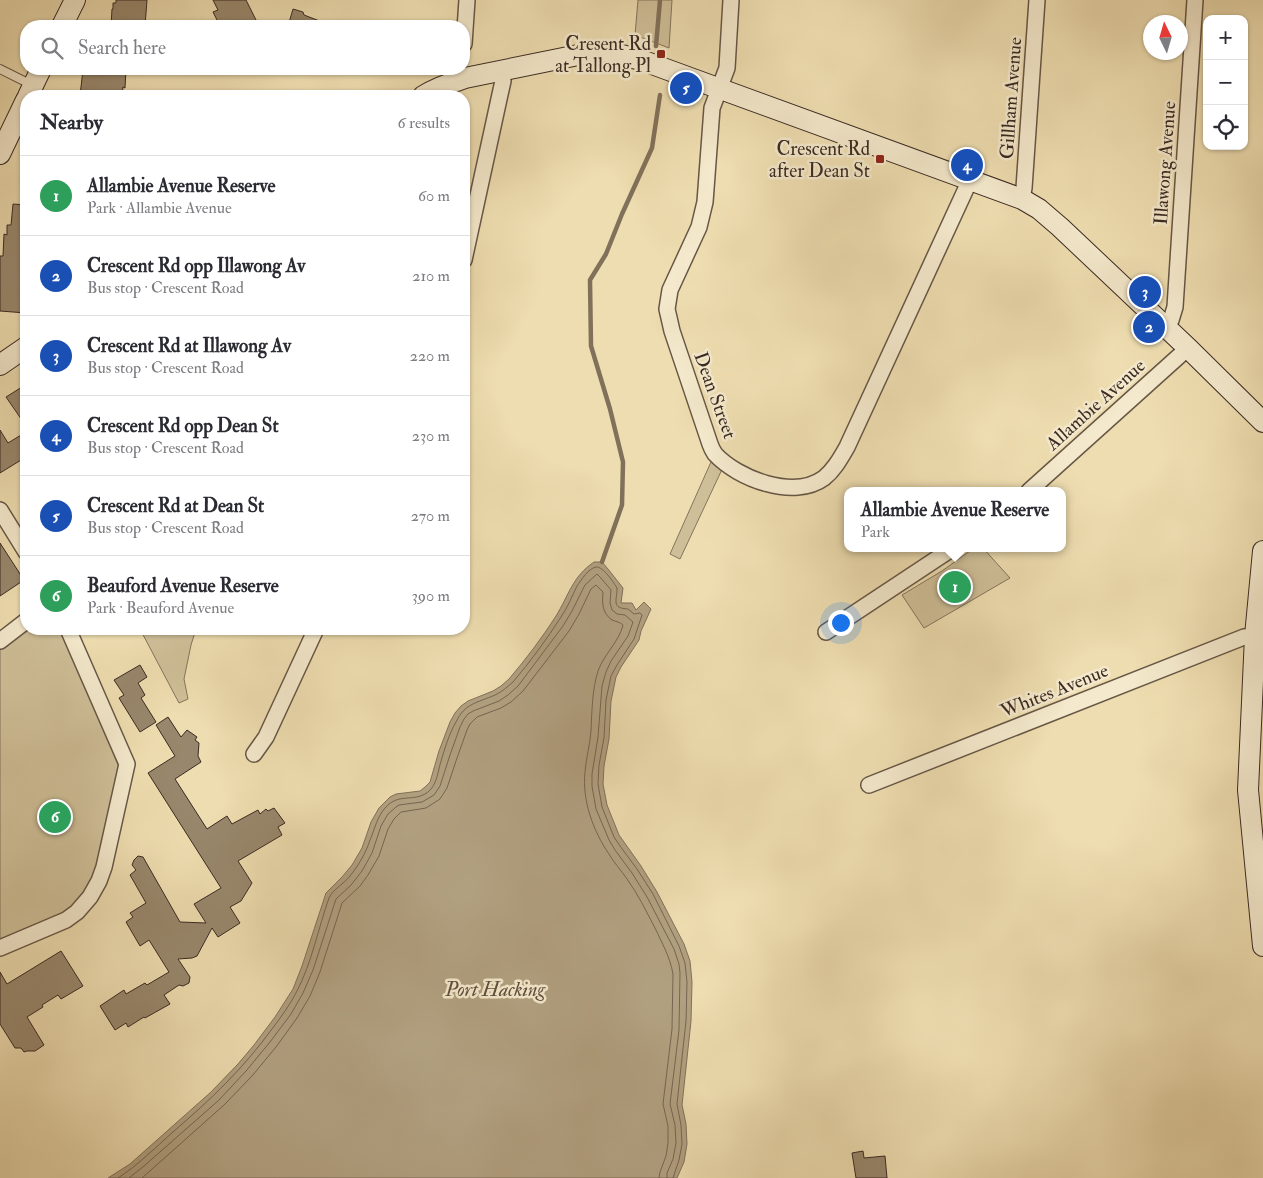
<!DOCTYPE html>
<meta charset="utf-8">
<style>
:root{--surface:#fff;--page:#f2f2f3;--text:#2b2b33;--muted:#7c7c81;--line:#e1e1e2;--accent:#8f2418}
body{margin:0;font-family:"IM FELL Double Pica",serif;background:var(--page);color:var(--text)}
.controls{position:absolute;right:15px;top:15px;display:grid;overflow:hidden;border-radius:10px;box-shadow:0 1px 4px #0004}
.controls button{width:45px;height:45px;display:grid;place-items:center;padding:0;border:0;border-bottom:1px solid var(--line);background:var(--surface);color:var(--text);font:25px sans-serif}
.compass{position:absolute;left:1143px;top:15px;width:45px;height:45px;border-radius:50%;background:var(--surface);box-shadow:0 1px 4px #0004;rotate:355deg}
.you{position:absolute;left:840px;top:622px;width:18px;height:18px;margin:-12px;border:4px solid #fff;border-radius:50%;background:#1a73e8;box-shadow:0 0 0 8px #1a73e833}
.badge{display:grid;place-items:center;width:32px;height:32px;border-radius:50%;background:var(--accent);color:#fff;font-size:16px;font-weight:700}
.pin{position:absolute;translate:-50% -50%;border:2px solid #fff;box-shadow:0 1px 5px #0006}
.popup{position:absolute;left:844px;top:487px;width:222px;height:65px;box-sizing:border-box;display:grid;place-content:center;border-radius:10px;background:var(--surface);filter:drop-shadow(0 1px 4px #0005);font-size:16px;white-space:nowrap;color:var(--muted)}
.popup b{font-size:19px;color:var(--text)}
.popup::after{content:'';position:absolute;left:50%;top:100%;margin-left:-10px;border:10px solid transparent;border-top-color:var(--surface)}
.list{margin:0;padding:0;list-style:none}
h2{display:flex;justify-content:space-between;align-items:center;height:65px;margin:0;padding:0 20px;font-size:21px}
h2 small{font-size:16px;font-weight:400;color:var(--muted)}
.list li{display:grid;grid-template-columns:32px 1fr auto;gap:15px;align-items:center;box-sizing:border-box;height:80px;padding:0 20px;border-top:1px solid var(--line)}
.list b{display:block;font-size:19px;white-space:nowrap}
.list p{margin:0;font-size:16px;white-space:nowrap;color:var(--muted)}
.list em{font-size:16px;font-style:normal;color:var(--muted)}
.icon{flex:none;width:28px;height:28px;fill:none;stroke:currentColor;stroke-width:2;stroke-linecap:round;stroke-linejoin:round}
.map{position:relative;flex:none;width:1263px;height:1178px;overflow:hidden}
.search{position:absolute;background:var(--surface);box-shadow:0 1px 4px #0004;left:20px;top:20px;width:450px;height:55px;display:flex;align-items:center;gap:12px;box-sizing:border-box;padding:0 18px;border-radius:20px;color:var(--muted);font-size:19px}
.panel{position:absolute;background:var(--surface);box-shadow:0 1px 4px #0004;left:20px;top:90px;width:450px;height:545px;border-radius:20px}
.map>svg:first-child{display:block}
.green{fill:#cfbf98;stroke:#84745d}
.water{fill:#b1a080;stroke:#81715a}
.lines{fill:none;stroke-linecap:round;stroke-linejoin:round}
.shore{stroke:#766551;stroke-width:1}
.stream{stroke:#81715a;stroke-width:4.5}
.building{fill:#98876c;stroke:#3a2a22}
.lane-casing{stroke:#675746;stroke-width:10}
.street-casing{stroke:#675746;stroke-width:18}
.secondary-casing{stroke:#3a2a22;stroke-width:22}
.lane{stroke:#f4e9cc;stroke-width:8}
.street{stroke:#f4e9cc;stroke-width:15}
.secondary{stroke:#f4e9cc;stroke-width:20}
.poi-dot{fill:#8f2418;stroke:#f4e9cc;stroke-width:2}
.labels{text-anchor:middle;stroke-width:5;stroke-linejoin:round;paint-order:stroke}
.poi-label{font-size:19px;fill:#3a2a22;stroke:#f4e9cc;text-anchor:end}
.street-label{font-size:19px;fill:#3a2a22;stroke:#f4e9cc}
.water-label{font-size:20px;font-style:italic;fill:#5e4d3e;stroke:#f4e9cc}
</style>
<div class="map">
<svg width="1263" height="1178" viewBox="0 0 1263 1178">
<rect width="100%" height="100%" fill="#eeddb0"/>
<filter id="stains"><feTurbulence type="fractalNoise" baseFrequency=".004" numOctaves="4"/><feColorMatrix values="0 0 0 0 .2 0 0 0 0 .09 0 0 0 0 .02 0 0 0 .5 -.17"/></filter>
<radialGradient id="worn" r=".72"><stop offset=".6" stop-color="#630" stop-opacity="0"/><stop offset="1" stop-color="#630" stop-opacity=".3"/></radialGradient>
<!-- green -->
<g class="green">
<path d="M638,0H672L669,48L635,35Z"/>
<path d="M715,453L725,463L680,559L670,554Z"/>
<path d="M974,548H983L1010,578L924,628L902,595L942,571Z"/>
<path d="M26,629H63L121,772L100,862L84,894L54,923L0,942V646Z"/>
<path d="M140,629H196L191,645L184,679L188,699L179,703Z"/>
</g>
<!-- water -->
<path class="water" d="M594,562H602L608,569L623,588L621,603H632L636,610L644,602L651,609L641,631L639,640L621,667L616,677L611,701L609,739L604,766L603,784L607,805L619,835L641,866L657,892L684,944L690,961L692,982L691,1021L682,1105L686,1124L687,1144L684,1162L677,1178H108L130,1164L211,1092L238,1064L254,1045L275,1017L293,989L302,966L326,893L342,877L352,865L362,848L371,822L379,808L390,797L396,794L420,791L425,787L430,782L439,751L450,722L455,713L461,706L468,701L493,691L501,686L509,679C526,659 542,638 556,616C569,595 572,577 594,562Z"/>
<g class="lines">
<!-- shore -->
<g class="shore">
<path d="M118,1178C138,1165 155,1148 173,1132C211,1099 242,1070 272,1029C281,1017 290,1005 297,991C312,962 318,929 329,898C333,889 344,884 350,876C358,866 366,853 370,840C374,831 376,821 382,812C397,790 412,804 428,792C437,785 438,771 441,761C445,748 449,734 456,722C465,703 477,703 495,695C502,692 507,687 513,682C530,662 547,639 561,617C568,607 572,596 577,586C581,580 589,568 596,567C603,566 614,583 617,588C617,601 611,608 628,609L634,614L640,613L642,615L634,639L617,665L611,676L606,700L604,738L599,765L598,784L602,807L614,837L620,846L637,869L653,894L679,946L685,963L687,982L686,1021L677,1104L681,1125L682,1144L679,1160L673,1178"/>
<path d="M129,1178L144,1166L219,1100L246,1071L270,1042L291,1014L303,993L313,970L336,899L351,885L362,871L372,853L381,826L388,814L396,807L399,805L422,802L434,795L440,786L450,755L460,727L464,719L468,714L473,711L499,701L508,695L518,686L563,626L572,611L585,585L597,574L600,577L611,590L610,603L612,610L617,614L625,615L633,622L628,636L611,661L606,672L602,686L598,737L592,774V786L596,809L609,840L615,850L632,873L647,897L674,949L679,964L680,973L679,1030L670,1104L675,1125L676,1143L673,1159L667,1173V1178"/>
<path d="M142,1178L224,1105L252,1076L276,1047L297,1018L310,996L320,972L342,903L360,886L368,875L379,856L388,829L394,819L401,812L426,808L440,799L447,788L457,758L467,730L470,724L477,717L501,708L511,702L523,691L569,631L579,614L591,589L596,585L603,592C602,603 602,613 612,620C617,622 620,622 623,625C619,642 604,654 598,671C592,690 592,711 591,731C590,745 586,758 585,772C582,800 593,831 609,854C614,863 621,870 627,879C638,894 646,911 655,928C662,943 670,957 673,974L672,1029L663,1104L668,1126V1143L666,1156L660,1172L659,1178"/>
</g>
<!-- stream -->
<g class="stream">
<path d="M656,46L660,0"/>
<path d="M602,562L622,505L623,462L610,409L591,346L590,280L606,254L622,214L652,148L660,95"/>
</g>
</g>
<!-- building -->
<g class="building">
<path d="M116,0H147L145,26H111L112,9H113V3H116Z"/>
<path d="M213,0H246L259,26H220L213,12L218,10Z"/>
<path d="M293,9L303,12L304,15L330,25V26H288Z"/>
<path d="M83,69H126L125,88L123,87L122,96H80Z"/>
<path d="M13,204L26,205V313L0,311V256H3L4,234L7,235V225H11Z"/>
<path d="M22,387L26,394V426L6,397Z"/>
<path d="M0,430L8,443L26,432V457L0,473Z"/>
<path d="M0,543L24,580L0,596Z"/>
<path d="M140,665L147,677L138,683L145,695L141,698L156,722L140,732L119,698L124,695L114,680Z"/>
<path d="M168,717L181,737L187,730L197,737L195,740L199,743L198,756L201,762L175,779L207,829L227,816L232,824L258,810L260,814L266,809L268,811L274,808L285,823L278,827L282,835L238,861L252,883L241,901L230,907L240,923L218,937L212,928L197,956L192,958L178,959L190,977L189,983L183,986L179,985L164,995L170,1004L145,1018L144,1017L128,1027L126,1023L115,1030L100,1006L124,990L126,994L145,983L147,985L169,972L149,940L140,946L126,922L133,917L130,913L146,903L130,875L136,870L132,865L134,860L138,856L143,857L180,922L206,923L194,904L221,888L148,773L175,756L156,725Z"/>
<path d="M61,951L83,986L61,999L58,995L42,1005L43,1007L27,1017L44,1045L35,1051H27L24,1052L21,1048H15L0,1024V972L7,984Z"/>
<path d="M863,1151L864,1158L885,1156L887,1178H856L852,1153Z"/>
</g>
<g class="lines">
<defs>
<path id="lane" d="M0,69L32,85"/>
<g id="street">
<path d="M731,0L727,68L712,108L705,202L699,227L670,290L667,309L672,331L710,444C711,447 713,451 715,454C738,479 794,500 824,478C834,470 840,459 847,447L970,180"/>
<path d="M464,44L467,0"/>
<path d="M1022,199L1024,188L1037,0"/>
<path d="M464,260L499,99L503,81L502,69"/>
<path d="M1166,327L1171,320L1175,307L1195,0"/>
<path d="M1029,491L1188,348"/>
<path d="M0,510L26,552"/>
<path d="M826,632L953,548"/>
<path d="M0,641L26,621"/>
<path d="M254,754L266,737L316,629"/>
<path d="M869,785L1244,637L1255,636"/>
<path d="M0,948L66,920L77,912L90,897L99,881L104,867L127,764L68,629"/>
</g>
<g id="secondary">
<path d="M62,26L75,0"/>
<path d="M28,96L41,69"/>
<path d="M423,96C436,88 450,83 465,78L588,53L598,51L610,52L641,60L1022,199L1039,209L1060,227L1188,348L1263,422"/>
<path d="M0,154L26,100"/>
<path d="M0,365L26,347"/>
<path d="M1263,551L1255,636L1248,790L1263,946"/>
</g>
</defs>
<!-- lane casing -->
<use href="#lane" class="lane-casing"/>
<!-- street casing -->
<use href="#street" class="street-casing"/>
<!-- secondary casing -->
<use href="#secondary" class="secondary-casing"/>
<!-- lane -->
<use href="#lane" class="lane"/>
<!-- street -->
<use href="#street" class="street"/>
<!-- secondary -->
<use href="#secondary" class="secondary"/>
</g>
<!-- markers -->
<g class="poi-dot">
<rect x="656" y="49" width="10" height="10" rx="2.5"/>
<rect x="875" y="154" width="10" height="10" rx="2.5"/>
</g>
<g class="labels">
<!-- poi labels -->
<g class="poi-label">
<text x="651" y="50">Cresent Rd<tspan x="651" dy="22">at Tallong Pl</tspan></text>
<text x="870" y="155">Crescent Rd<tspan x="870" dy="22">after Dean St</tspan></text>
</g>
<!-- street labels -->
<g class="street-label">
<text transform="translate(1010 98) rotate(-86)" y="7">Gillham Avenue</text>
<text transform="translate(1164 163) rotate(-86)" y="7">Illawong Avenue</text>
<text transform="translate(716 395) rotate(70)" y="7">Dean Street</text>
<text transform="translate(1095 404) rotate(-42)" y="7">Allambie Avenue</text>
<text transform="translate(1054 690) rotate(-22)" y="7">Whites Avenue</text>
</g>
<!-- water labels -->
<g class="water-label">
<text x="495" y="996">Port Hacking</text>
</g>
</g>
<rect width="100%" height="100%" filter="url(#stains)"/>
<rect width="100%" height="100%" fill="url(#worn)"/>
</svg>
<div class="controls">
<button>+</button>
<button>−</button>
<button><svg class="icon" aria-label="locate" viewBox="0 0 24 24"><circle cx="12" cy="12" r="6"/><path d="M12 2v4M12 18v4M2 12h4M18 12h4"/></svg></button>
</div>
<svg class="compass" viewBox="-18 -18 36 36"><path d="M0-13l5 13h-10z" fill="#e53935"/><path d="M0 13l5-13h-10z" fill="#7c7c81"/></svg>
<div class="you"></div>
<div class="pin badge" style="left:955px;top:587px;background:#2e9e5b">1</div>
<div class="popup"><b>Allambie Avenue Reserve</b>Park</div>
<div class="pin badge" style="left:1149px;top:327px;background:#1a4fb4">2</div>
<div class="pin badge" style="left:1145px;top:292px;background:#1a4fb4">3</div>
<div class="pin badge" style="left:967px;top:165px;background:#1a4fb4">4</div>
<div class="pin badge" style="left:686px;top:88px;background:#1a4fb4">5</div>
<div class="pin badge" style="left:55px;top:817px;background:#2e9e5b">6</div>
<div class="search"><svg class="icon" aria-label="search" viewBox="0 0 24 24"><circle cx="10" cy="10" r="6"/><path d="M15 15l6 6"/></svg>Search here</div>
<section class="panel">
<h2>Nearby<small>6 results</small></h2>
<ul class="list">
<li><span class="badge" style="background:#2e9e5b">1</span><div><b>Allambie Avenue Reserve</b><p>Park · Allambie Avenue</p></div><em>60 m</em></li>
<li><span class="badge" style="background:#1a4fb4">2</span><div><b>Crescent Rd opp Illawong Av</b><p>Bus stop · Crescent Road</p></div><em>210 m</em></li>
<li><span class="badge" style="background:#1a4fb4">3</span><div><b>Crescent Rd at Illawong Av</b><p>Bus stop · Crescent Road</p></div><em>220 m</em></li>
<li><span class="badge" style="background:#1a4fb4">4</span><div><b>Crescent Rd opp Dean St</b><p>Bus stop · Crescent Road</p></div><em>230 m</em></li>
<li><span class="badge" style="background:#1a4fb4">5</span><div><b>Crescent Rd at Dean St</b><p>Bus stop · Crescent Road</p></div><em>270 m</em></li>
<li><span class="badge" style="background:#2e9e5b">6</span><div><b>Beauford Avenue Reserve</b><p>Park · Beauford Avenue</p></div><em>390 m</em></li>
</ul>
</section>
</div>
